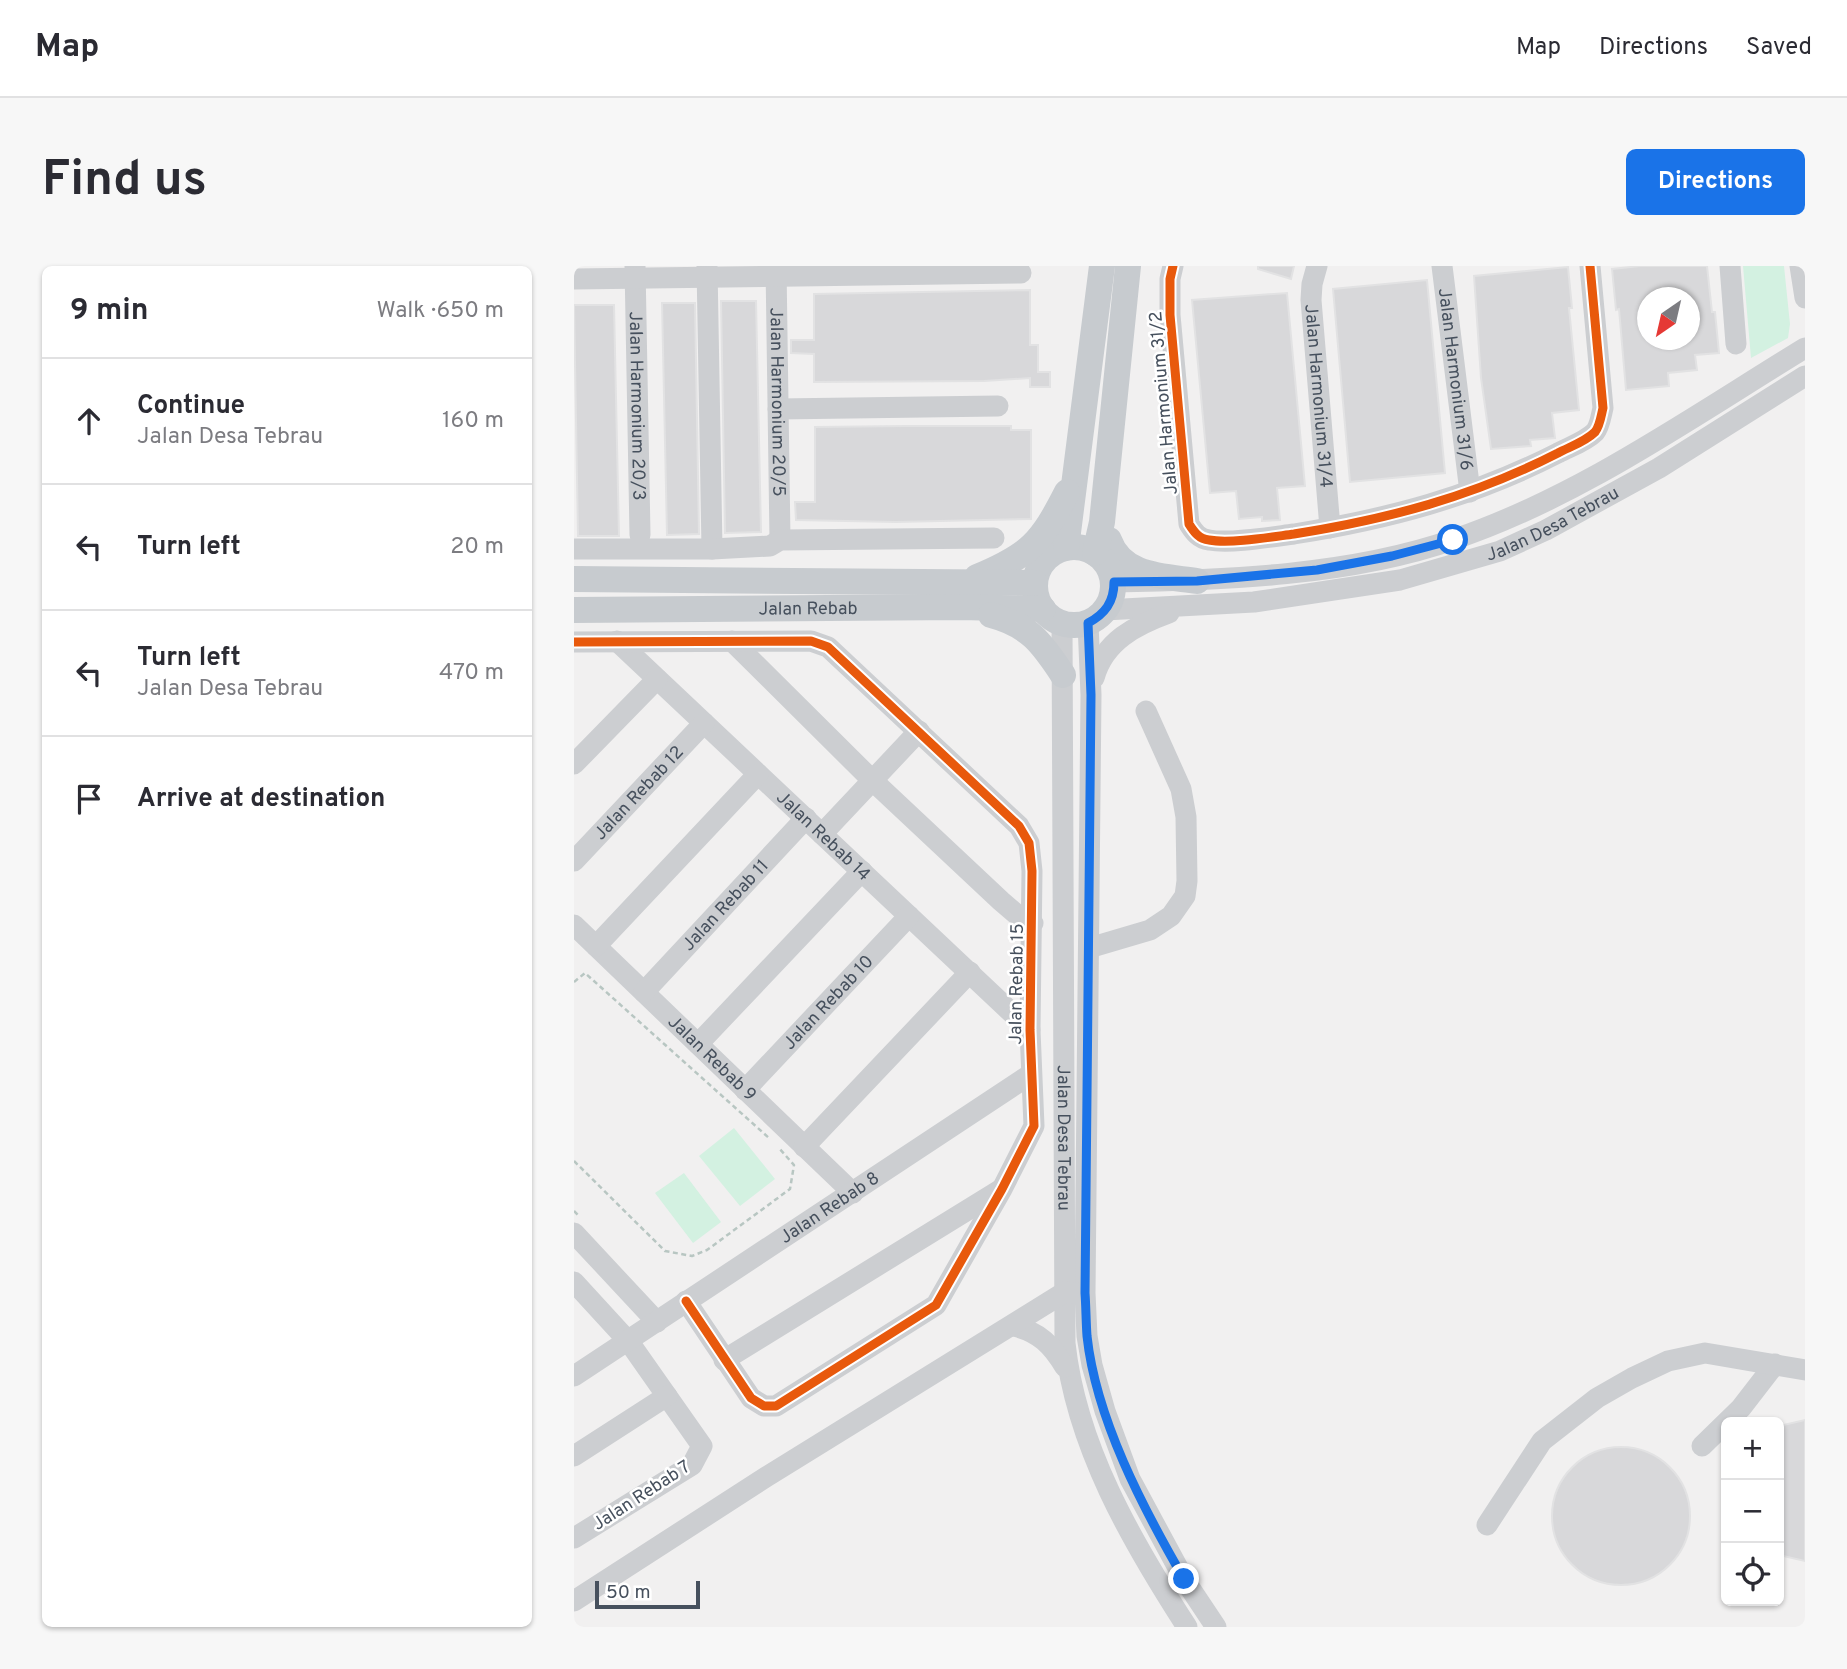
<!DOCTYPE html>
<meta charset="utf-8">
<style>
:root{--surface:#fff;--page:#f7f7f7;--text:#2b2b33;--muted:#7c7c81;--line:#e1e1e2;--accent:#1a73e8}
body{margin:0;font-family:Overpass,sans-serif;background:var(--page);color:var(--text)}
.controls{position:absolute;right:21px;bottom:21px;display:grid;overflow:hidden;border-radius:10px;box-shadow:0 2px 5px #0004}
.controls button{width:63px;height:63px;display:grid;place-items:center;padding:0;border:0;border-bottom:2px solid var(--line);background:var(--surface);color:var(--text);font:35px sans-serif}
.compass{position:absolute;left:1063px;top:21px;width:63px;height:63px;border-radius:50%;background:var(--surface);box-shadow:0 2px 5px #0004;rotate:214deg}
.scale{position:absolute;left:21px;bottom:18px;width:105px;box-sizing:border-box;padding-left:7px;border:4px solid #46505d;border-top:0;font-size:19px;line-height:24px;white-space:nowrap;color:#46505d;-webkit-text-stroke:5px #fff;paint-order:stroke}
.stop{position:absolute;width:21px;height:21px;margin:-16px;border:5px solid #1a73e8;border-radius:50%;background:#fff}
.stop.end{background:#1a73e8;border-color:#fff;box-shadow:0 2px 7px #0008}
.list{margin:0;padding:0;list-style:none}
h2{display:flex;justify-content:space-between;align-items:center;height:91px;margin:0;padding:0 28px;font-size:30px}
h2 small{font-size:23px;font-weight:400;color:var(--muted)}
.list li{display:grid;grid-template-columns:46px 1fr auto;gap:21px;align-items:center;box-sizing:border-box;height:126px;padding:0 28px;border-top:2px solid var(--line)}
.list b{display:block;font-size:26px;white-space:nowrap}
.list p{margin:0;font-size:23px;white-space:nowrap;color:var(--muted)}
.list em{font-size:23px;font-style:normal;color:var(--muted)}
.icon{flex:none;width:38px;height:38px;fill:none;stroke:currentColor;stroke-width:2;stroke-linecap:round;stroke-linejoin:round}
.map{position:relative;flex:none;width:1231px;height:1361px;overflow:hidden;border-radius:10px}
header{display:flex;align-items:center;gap:42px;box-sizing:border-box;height:98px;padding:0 35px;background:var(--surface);border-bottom:2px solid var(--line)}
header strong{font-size:33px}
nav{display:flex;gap:38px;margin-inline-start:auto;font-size:24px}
.intro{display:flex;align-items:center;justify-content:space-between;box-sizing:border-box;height:168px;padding:0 42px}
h1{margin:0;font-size:49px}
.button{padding:18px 32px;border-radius:10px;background:var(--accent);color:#fff;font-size:24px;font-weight:700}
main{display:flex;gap:42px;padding:0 42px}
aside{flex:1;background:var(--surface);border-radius:10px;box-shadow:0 2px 5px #0004}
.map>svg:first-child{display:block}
.green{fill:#d3f1e1}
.building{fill:#d8d8da;stroke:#e2e2e3;stroke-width:2;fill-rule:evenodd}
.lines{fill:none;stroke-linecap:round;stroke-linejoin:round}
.path{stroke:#b8c6c2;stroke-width:2.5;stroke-dasharray:5 3.5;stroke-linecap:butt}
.minor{stroke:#ccced1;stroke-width:21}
.major{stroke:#c7cbcf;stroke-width:26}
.cycleway-casing{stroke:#fff;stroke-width:13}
.cycleway{stroke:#e8590c;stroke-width:9}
.route{stroke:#1a73e8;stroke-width:9}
.labels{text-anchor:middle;stroke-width:5;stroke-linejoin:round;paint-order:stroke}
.street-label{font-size:18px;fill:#46505d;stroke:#fff}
</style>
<header>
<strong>Map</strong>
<nav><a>Map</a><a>Directions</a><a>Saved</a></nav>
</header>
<div class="intro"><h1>Find us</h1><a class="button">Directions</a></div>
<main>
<aside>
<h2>9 min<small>Walk · 650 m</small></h2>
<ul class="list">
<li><svg class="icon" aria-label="ahead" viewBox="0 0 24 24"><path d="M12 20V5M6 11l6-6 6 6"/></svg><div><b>Continue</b><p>Jalan Desa Tebrau</p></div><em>160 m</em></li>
<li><svg class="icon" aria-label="left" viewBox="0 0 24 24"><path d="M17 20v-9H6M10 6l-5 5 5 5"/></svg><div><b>Turn left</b></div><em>20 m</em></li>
<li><svg class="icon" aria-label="left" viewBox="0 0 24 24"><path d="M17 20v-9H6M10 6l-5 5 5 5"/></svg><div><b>Turn left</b><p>Jalan Desa Tebrau</p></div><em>470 m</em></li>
<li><svg class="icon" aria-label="arrive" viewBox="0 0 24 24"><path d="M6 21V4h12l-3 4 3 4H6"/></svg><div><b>Arrive at destination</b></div></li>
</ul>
</aside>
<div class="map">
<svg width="1231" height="1361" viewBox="0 0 1231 1361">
<rect width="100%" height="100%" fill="#f1f0f0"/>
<!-- green -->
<g class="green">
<path d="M1169,0H1210L1216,58L1214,72L1177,92Z"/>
<path d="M160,862L201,913L166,940L125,890Z"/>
<path d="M110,907L147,956L119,977L81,927Z"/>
</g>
<!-- building -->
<g class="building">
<path d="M684,0H720L717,13L684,3Z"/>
<path d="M1066,0H1133L1138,46H1141L1145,87L1121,89L1123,104L1094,107L1095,120L1052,124L1045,43L1042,44L1038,3ZM1074,32H1116V74H1074Z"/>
<path d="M994,1L998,42H995L1005,144L978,147L981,172L956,174L957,180L917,183L907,112L900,10Z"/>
<path d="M853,14L871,207L776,216L759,23Z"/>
<path d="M456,24V79H464V106H476V121H456V112L410,115L240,116V88L217,87V74H240V28Z"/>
<path d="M713,27L731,220L703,222L706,254L688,255V251L665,253L662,225L636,227L618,34Z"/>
<path d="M147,35H182L187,266L151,267Z"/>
<path d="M88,37H121L125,268L93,269Z"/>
<path d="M0,39H40L45,270H4Z"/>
<path d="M331,160H437V164H457V253L322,256L222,254L221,236H241V161Z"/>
<path d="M1231,1154V1295L1205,1289V1160Z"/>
<circle cx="1047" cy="1250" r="69"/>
</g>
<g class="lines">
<!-- path -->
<g class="path">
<path d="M0,716L11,707L195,872"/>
<path d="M0,895L91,985L118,990L133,984L216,923L220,899L205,882"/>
<path d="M0,945L6,951"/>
</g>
<!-- minor -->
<g class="minor">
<path id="s1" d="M61,0L66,269"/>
<path d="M133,0L138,283"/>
<path id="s2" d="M202,0L206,274"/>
<path d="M599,0L596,13V49L615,258C620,266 625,273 635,274C656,278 697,271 720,268C814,253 898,231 984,187C995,181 1011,176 1021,166C1026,160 1027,150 1029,142L1016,0"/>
<path id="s3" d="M743,0L738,18L737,34L756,262"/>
<path id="s4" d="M868,0L896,226"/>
<path d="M1156,0L1162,78"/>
<path d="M1226,0L1231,32"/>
<path d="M0,13L447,7"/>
<path d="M204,143L424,140"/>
<path d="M0,283H138L196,280L206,274L420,272"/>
<path d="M539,316C650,314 776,310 881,273C1007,230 1118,151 1231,82"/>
<path id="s5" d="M531,344L680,336L826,314L926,285L972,264L1085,202L1231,110"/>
<path d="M514,357L517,429L511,1027L513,1070L518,1099L531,1145L556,1213L610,1313L642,1361"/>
<path id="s6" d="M488,358L491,1077C502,1180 558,1276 613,1361"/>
<path id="s7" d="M43,375L456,764"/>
<path d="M158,375L298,514L427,635L441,647L459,657"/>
<path d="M0,376L237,375L254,381L445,560L455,577L458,605L456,764L460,860L428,923L362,1039L202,1140H190L177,1132L112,1035"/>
<path d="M520,412C530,375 562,359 595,347"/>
<path d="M0,498L83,413"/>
<path d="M248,568L345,465"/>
<path id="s8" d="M0,595L130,457"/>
<path id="s9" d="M0,659L279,927"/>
<path d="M22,680L184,508"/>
<path d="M515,682L576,664L597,650L611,630L613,615L612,551L607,523L572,445"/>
<path id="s10" d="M70,726L232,552"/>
<path d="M124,778L288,605"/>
<path id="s11" d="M171,824L335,650"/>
<path d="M230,881L396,706"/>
<path d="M0,967L83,1056"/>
<path d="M0,1016L55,1076L128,1180L118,1199L0,1272"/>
<path d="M440,1060C465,1066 478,1079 491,1101"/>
<path d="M150,1094L426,924"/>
<path id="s12" d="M0,1110L457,808"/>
<path d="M1128,1180L1167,1142L1201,1098"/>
<path d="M0,1190L93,1130"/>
<path d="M913,1259L968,1175L1023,1132L1058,1112L1094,1095L1131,1087L1231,1104"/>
<path d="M0,1335L192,1211L491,1026L502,1027"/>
</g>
<!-- major -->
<g class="major">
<path d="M535,274C548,311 590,310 623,315"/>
<circle cx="500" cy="320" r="39"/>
<path d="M492,282L528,0"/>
<path d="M521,287L528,256L554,0"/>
<path d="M403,311C456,289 467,277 493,226"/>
<path d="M0,313L461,317"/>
<path id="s13" d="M0,344L388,341L469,343"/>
<path d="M417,349C455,359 468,377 489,409"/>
</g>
<defs>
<g id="cycleway">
<path d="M599,0L596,13V49L615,258C620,266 625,273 635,274C656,278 697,271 720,268C814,253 898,231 984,187C995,181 1011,176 1021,166C1026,160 1027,150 1029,142L1016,0"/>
<path d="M0,376L237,375L254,381L445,560L455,577L458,605L456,764L460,860L428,923L362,1039L202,1140H190L177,1132L112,1035"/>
</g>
</defs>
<!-- cycleway casing -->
<use href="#cycleway" class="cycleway-casing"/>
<!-- cycleway -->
<use href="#cycleway" class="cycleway"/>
</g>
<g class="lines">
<!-- route -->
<path class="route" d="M610,1313C569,1242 522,1153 513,1070C512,1056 512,1041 511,1027L517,429L514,357C531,348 540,336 540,316L623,315L743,304L818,290L879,274"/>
</g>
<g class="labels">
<!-- street labels -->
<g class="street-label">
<text dy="6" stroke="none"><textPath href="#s4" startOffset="114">Jalan Harmonium 31/6</textPath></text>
<text dy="6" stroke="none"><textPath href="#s3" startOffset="131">Jalan Harmonium 31/4</textPath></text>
<text dy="6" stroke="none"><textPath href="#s2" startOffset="136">Jalan Harmonium 20/5</textPath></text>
<text transform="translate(589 137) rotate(-95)" y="6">Jalan Harmonium 31/2</text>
<text dy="6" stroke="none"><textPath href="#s1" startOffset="140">Jalan Harmonium 20/3</textPath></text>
<text dy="6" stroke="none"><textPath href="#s5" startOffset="460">Jalan Desa Tebrau</textPath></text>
<text dy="6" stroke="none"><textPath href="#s13" startOffset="234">Jalan Rebab</textPath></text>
<text dy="6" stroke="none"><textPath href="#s8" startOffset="94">Jalan Rebab 12</textPath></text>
<text dy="6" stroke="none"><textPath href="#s7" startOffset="284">Jalan Rebab 14</textPath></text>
<text dy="6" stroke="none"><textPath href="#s10" startOffset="119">Jalan Rebab 11</textPath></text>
<text transform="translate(442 718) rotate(-89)" y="6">Jalan Rebab 15</text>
<text dy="6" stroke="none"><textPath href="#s11" startOffset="121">Jalan Rebab 10</textPath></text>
<text dy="6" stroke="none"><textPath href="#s9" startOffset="192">Jalan Rebab 9</textPath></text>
<text dy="6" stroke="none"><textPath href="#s6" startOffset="514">Jalan Desa Tebrau</textPath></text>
<text dy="6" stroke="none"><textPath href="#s12" startOffset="306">Jalan Rebab 8</textPath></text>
<text transform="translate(67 1229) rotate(-33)" y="6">Jalan Rebab 7</text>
</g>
</g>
</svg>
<div class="controls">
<button>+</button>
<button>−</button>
<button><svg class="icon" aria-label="locate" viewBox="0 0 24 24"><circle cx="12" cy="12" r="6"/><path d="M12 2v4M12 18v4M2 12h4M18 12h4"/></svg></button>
</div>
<svg class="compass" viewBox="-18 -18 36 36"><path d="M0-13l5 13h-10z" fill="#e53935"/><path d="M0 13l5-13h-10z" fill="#7c7c81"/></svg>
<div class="scale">50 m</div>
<div class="stop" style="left:879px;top:274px"></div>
<div class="stop end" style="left:610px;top:1313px"></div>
</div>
</main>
